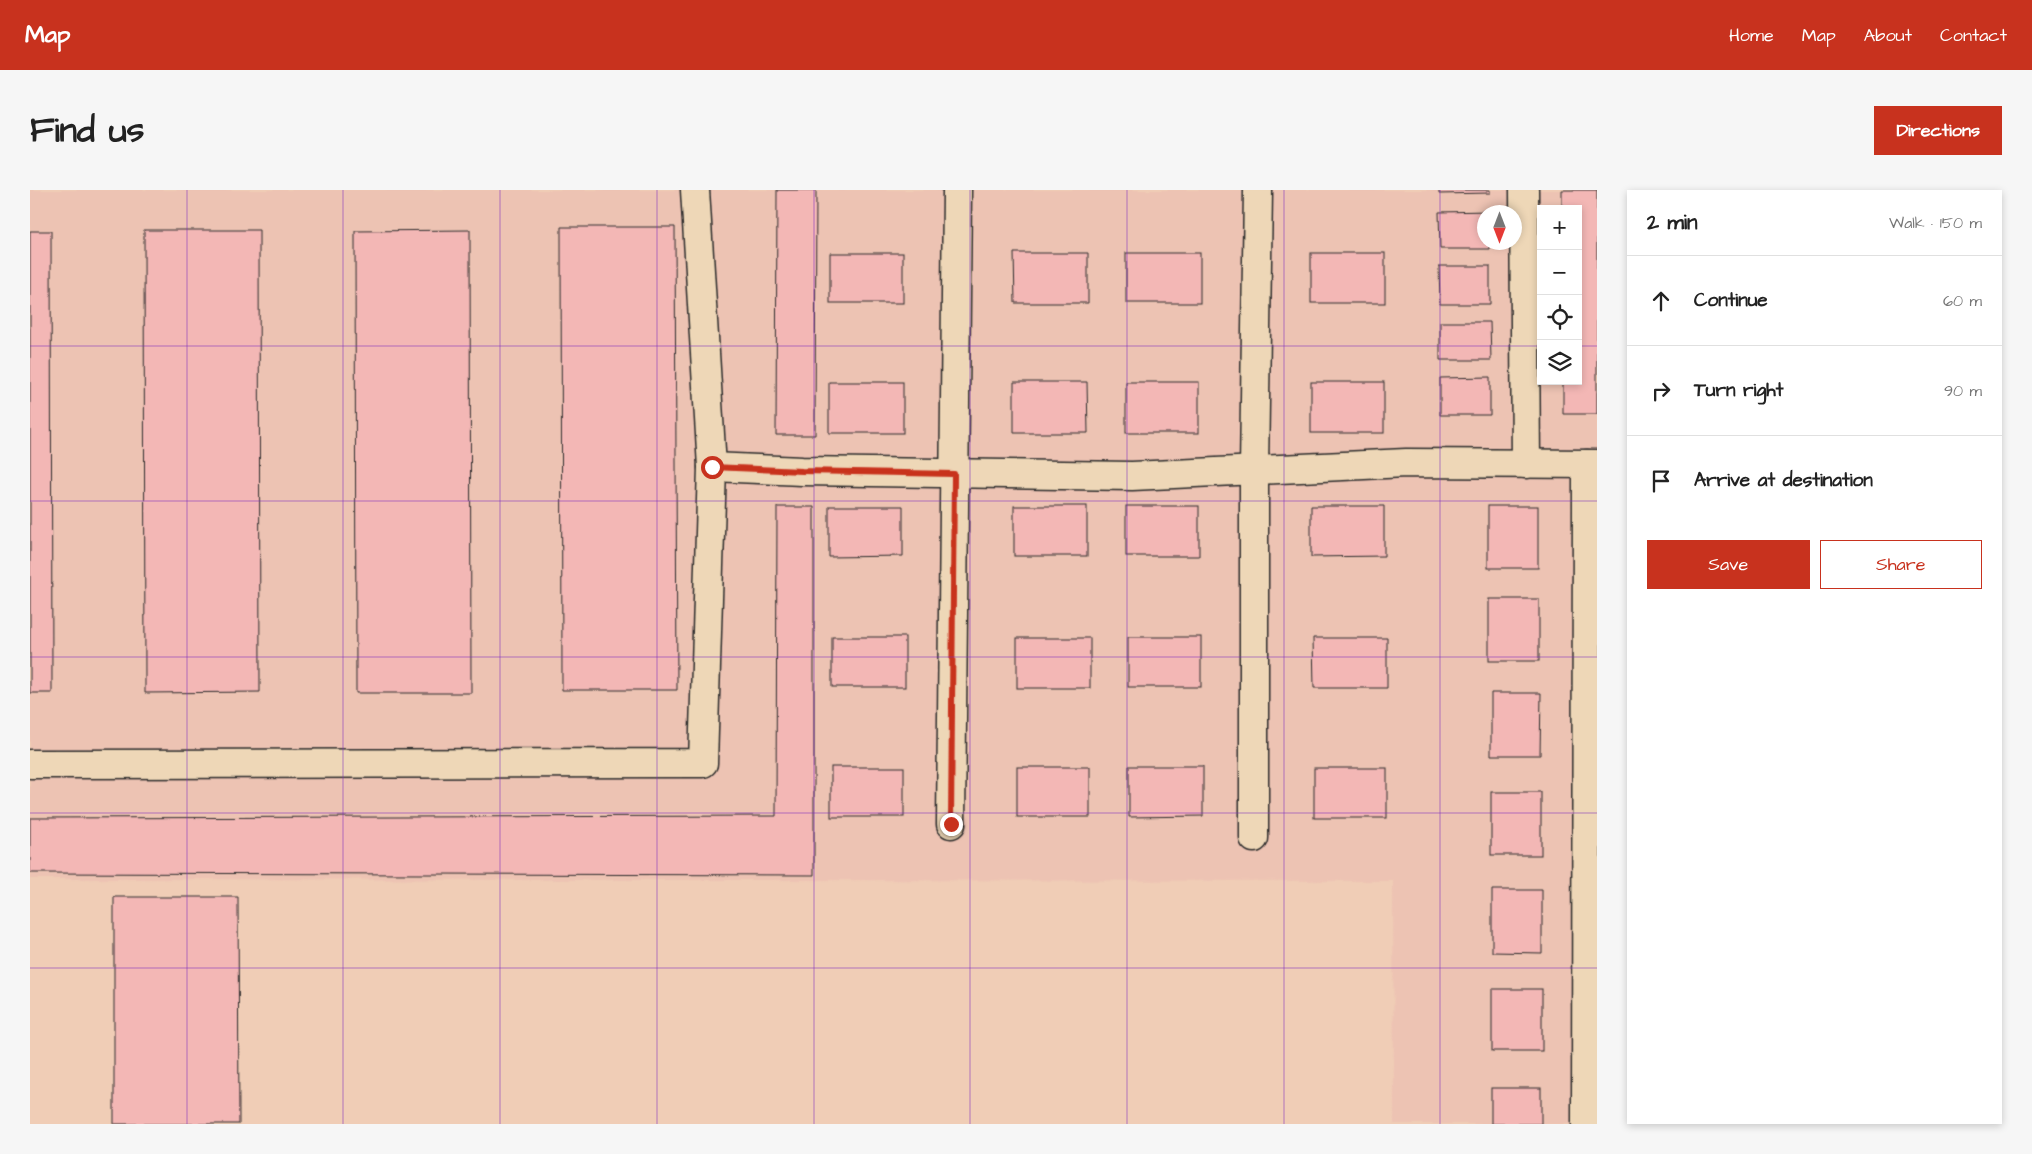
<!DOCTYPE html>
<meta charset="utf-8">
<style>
:root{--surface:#fff;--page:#f6f6f6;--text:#222;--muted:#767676;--line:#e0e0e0;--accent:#c8321e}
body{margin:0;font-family:"Architects Daughter",sans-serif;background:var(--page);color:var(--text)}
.controls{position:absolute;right:15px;top:15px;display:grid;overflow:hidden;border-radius:0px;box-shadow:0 2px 8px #0003}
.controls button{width:45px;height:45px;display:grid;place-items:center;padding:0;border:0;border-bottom:1px solid var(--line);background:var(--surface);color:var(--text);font:25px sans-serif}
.compass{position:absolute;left:1447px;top:15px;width:45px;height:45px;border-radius:50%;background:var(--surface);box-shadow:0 2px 8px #0003;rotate:180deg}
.stop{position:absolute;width:15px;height:15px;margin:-11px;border:4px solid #c8321e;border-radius:50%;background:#fff}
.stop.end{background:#c8321e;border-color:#fff;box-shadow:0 1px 5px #0008}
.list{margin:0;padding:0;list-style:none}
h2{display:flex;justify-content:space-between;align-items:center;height:65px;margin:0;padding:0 20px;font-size:21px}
h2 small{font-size:16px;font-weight:400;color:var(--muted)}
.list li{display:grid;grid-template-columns:32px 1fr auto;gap:15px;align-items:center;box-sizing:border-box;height:90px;padding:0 20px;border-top:1px solid var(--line)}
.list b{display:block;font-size:19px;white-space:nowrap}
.list em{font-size:16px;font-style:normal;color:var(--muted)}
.actions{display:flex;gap:10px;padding:15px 20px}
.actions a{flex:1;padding:11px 0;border:1px solid var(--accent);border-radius:0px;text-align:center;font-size:18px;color:var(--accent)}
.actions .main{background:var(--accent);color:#fff}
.icon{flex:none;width:28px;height:28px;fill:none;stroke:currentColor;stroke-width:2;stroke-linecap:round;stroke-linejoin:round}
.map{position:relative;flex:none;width:1567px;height:934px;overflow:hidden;border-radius:0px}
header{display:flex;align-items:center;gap:30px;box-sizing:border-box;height:70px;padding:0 25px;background:var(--accent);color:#fff}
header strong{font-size:24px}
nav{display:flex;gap:28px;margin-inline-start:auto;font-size:18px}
.intro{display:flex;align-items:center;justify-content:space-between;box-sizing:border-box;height:120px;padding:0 30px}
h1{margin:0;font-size:35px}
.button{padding:12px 22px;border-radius:0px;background:var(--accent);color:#fff;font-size:18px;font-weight:700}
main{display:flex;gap:30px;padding:0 30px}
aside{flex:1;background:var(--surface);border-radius:0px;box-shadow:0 2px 8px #0003}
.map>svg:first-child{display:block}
.built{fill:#edc3b3;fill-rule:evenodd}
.building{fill:#f3b7b5;stroke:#2b2b2b}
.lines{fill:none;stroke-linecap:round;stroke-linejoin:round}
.minor-casing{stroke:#2b2b2b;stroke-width:31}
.minor{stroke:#eed7b7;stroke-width:28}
.route{stroke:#c8321e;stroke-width:6}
.grid{fill:none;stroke:#7b2cbf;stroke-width:1;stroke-opacity:0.55}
</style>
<header>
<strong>Map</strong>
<nav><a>Home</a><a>Map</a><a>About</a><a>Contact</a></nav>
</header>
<div class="intro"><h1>Find us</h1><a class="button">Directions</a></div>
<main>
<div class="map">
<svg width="1567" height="934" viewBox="0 0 1567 934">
<rect width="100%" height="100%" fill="#f0cdb6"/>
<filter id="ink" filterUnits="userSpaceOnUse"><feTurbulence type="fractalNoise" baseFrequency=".02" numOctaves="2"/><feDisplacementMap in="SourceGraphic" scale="10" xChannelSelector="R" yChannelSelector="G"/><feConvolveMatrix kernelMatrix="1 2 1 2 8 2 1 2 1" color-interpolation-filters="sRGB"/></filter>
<g filter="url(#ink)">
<!-- built -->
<path class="built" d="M0,0H1567V934H1364L1363,691L0,689ZM1511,19H1548V191H1511ZM1454,22H1484V52H1454Z"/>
<!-- building -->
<g class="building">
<path d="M747,0H786L785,245H746Z"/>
<path d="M1409,0H1460V3L1409,4Z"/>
<path d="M1532,0H1567V224H1533V191H1548V19H1532Z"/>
<path d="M1460,21L1454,22V52H1460V59H1410L1409,22Z"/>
<path d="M531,37H645L647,500H532Z"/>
<path d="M114,40H229L230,502L115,503Z"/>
<path d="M440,40L441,503H326L325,41Z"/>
<path d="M0,41H21L22,503H0Z"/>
<rect x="800" y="63" width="73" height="50"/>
<path d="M984,63H1058V113H985Z"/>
<rect x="1096" y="63" width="74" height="50"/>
<rect x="1281" y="63" width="74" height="50"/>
<path d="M1409,76H1460V114H1410Z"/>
<path d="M1410,132H1460L1461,170H1410Z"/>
<path d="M1460,187V225H1410V188Z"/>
<rect x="799" y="192" width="74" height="51"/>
<path d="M984,192H1057L1058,243H984Z"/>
<rect x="1096" y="192" width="73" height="51"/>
<rect x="1281" y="192" width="73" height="51"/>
<path d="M799,316H873V366L799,367Z"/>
<rect x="984" y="316" width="73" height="50"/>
<rect x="1096" y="316" width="73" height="50"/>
<path d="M1281,316H1354V366L1281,367Z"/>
<rect x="1458" y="316" width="50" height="62"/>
<path d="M747,317H784V685L0,683V628L746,626Z"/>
<rect x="1459" y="409" width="50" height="62"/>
<rect x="802" y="447" width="73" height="50"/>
<rect x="1098" y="447" width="73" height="50"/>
<rect x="987" y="448" width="73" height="50"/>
<path d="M1283,448H1357V498H1284Z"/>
<path d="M1461,503H1511L1510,565H1461Z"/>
<path d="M1099,576H1173V626L1099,627Z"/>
<rect x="801" y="577" width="73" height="50"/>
<rect x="987" y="577" width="73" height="50"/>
<rect x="1284" y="578" width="73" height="50"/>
<rect x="1461" y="602" width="50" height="63"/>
<path d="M1462,700H1512V763L1462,762Z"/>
<path d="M84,707H208L209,934H84Z"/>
<rect x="1462" y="799" width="50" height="62"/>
<rect x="1461" y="898" width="50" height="36"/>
</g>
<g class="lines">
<defs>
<g id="minor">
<path d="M1494,0L1496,274"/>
<path d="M682,277L772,281L1102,286L1376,273L1567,274"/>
<path d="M0,574L673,573L682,277L665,0"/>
<path d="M921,634L927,0"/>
<path d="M1224,648V280L1228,0"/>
<path d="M1556,934L1557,274"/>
</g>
</defs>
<!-- minor casing -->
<use href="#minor" class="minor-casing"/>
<!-- minor -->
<use href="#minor" class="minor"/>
</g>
</g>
<g class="lines" filter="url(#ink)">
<!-- route -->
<path class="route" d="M682,277L772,281L924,284L921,634"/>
</g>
<!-- grid -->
<path class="grid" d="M157,0V934M313,0V934M470,0V934M627,0V934M784,0V934M940,0V934M1097,0V934M1254,0V934M1410,0V934M0,156H1511M1548,156H1567M0,311H1567M0,467H1567M0,623H1567M0,778H1567"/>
</svg>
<div class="controls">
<button>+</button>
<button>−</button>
<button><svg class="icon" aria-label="locate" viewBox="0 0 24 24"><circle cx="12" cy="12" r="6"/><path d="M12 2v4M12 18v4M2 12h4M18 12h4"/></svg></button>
<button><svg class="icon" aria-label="layers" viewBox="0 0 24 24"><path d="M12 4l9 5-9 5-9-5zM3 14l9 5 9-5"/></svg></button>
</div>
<svg class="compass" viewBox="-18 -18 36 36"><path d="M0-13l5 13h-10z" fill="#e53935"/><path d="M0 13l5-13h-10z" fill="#767676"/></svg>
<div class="stop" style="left:682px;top:277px"></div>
<div class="stop end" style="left:921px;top:634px"></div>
</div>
<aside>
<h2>2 min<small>Walk · 150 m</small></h2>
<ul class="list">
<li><svg class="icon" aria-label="ahead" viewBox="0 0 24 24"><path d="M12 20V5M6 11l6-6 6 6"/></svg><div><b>Continue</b></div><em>60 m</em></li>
<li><svg class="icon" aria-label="right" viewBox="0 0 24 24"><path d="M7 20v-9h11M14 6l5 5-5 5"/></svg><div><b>Turn right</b></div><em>90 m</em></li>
<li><svg class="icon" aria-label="arrive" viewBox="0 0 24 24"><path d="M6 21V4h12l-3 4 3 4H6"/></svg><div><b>Arrive at destination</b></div></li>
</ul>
<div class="actions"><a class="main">Save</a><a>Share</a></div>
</aside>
</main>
